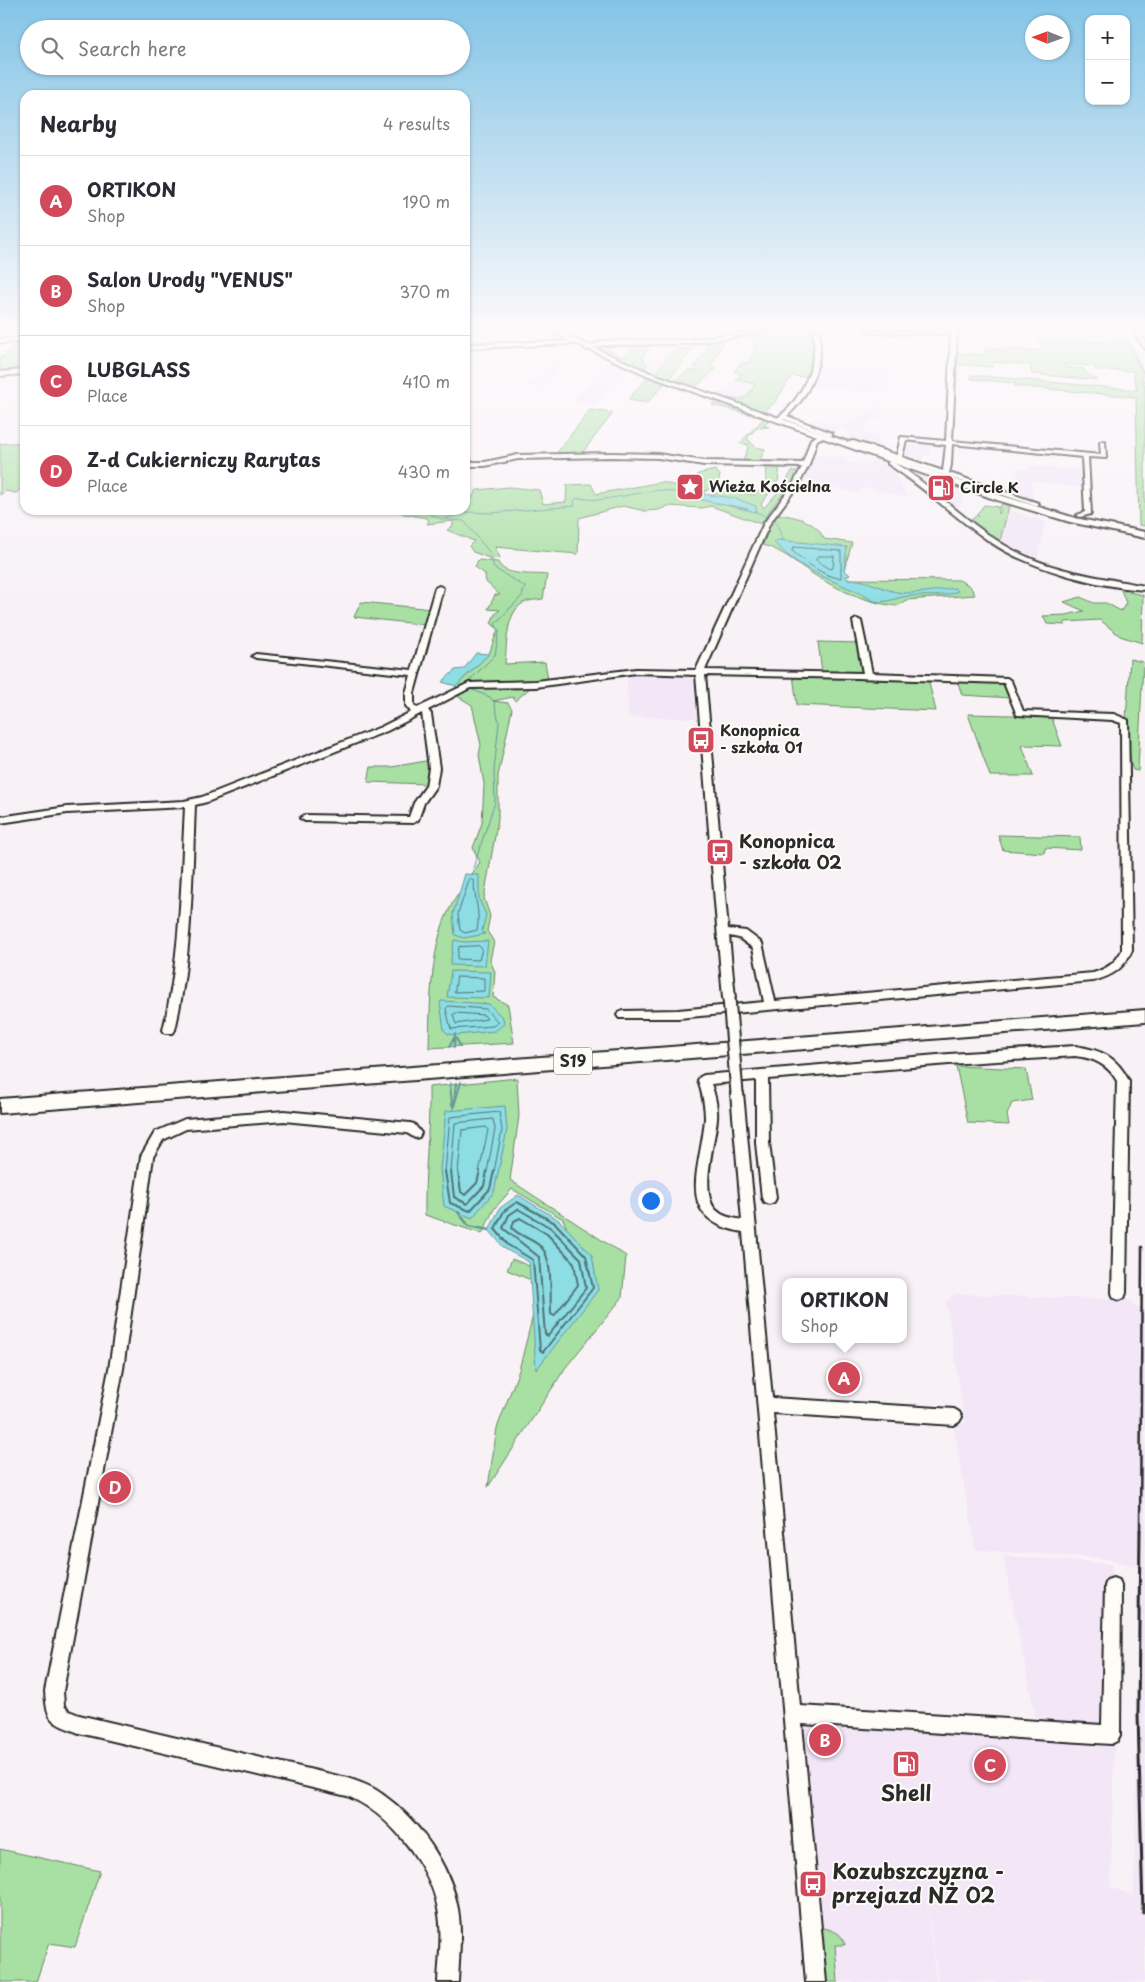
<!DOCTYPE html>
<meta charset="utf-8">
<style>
:root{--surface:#fff;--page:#f2f2f3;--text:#2b2b33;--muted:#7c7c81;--line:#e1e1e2;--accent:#d1495b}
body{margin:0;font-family:"Playpen Sans",sans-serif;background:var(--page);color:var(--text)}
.controls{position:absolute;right:15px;top:15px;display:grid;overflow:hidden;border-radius:10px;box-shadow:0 1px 4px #0004}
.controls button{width:45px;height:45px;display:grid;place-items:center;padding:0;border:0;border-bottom:1px solid var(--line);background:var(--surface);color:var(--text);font:25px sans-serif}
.compass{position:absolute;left:1025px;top:15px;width:45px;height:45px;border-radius:50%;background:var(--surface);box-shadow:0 1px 4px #0004;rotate:271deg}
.you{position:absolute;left:650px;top:1200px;width:18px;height:18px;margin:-12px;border:4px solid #fff;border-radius:50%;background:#1a73e8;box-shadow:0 0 0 8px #1a73e833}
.badge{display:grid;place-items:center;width:32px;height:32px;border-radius:50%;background:var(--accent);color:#fff;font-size:16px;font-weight:700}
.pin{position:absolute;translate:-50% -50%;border:2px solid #fff;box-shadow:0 1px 5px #0006}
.popup{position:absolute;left:782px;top:1278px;width:125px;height:65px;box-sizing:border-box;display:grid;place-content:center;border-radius:10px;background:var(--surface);filter:drop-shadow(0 1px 4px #0005);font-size:16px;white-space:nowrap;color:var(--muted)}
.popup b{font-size:19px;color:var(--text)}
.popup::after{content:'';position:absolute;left:50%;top:100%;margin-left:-10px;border:10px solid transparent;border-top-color:var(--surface)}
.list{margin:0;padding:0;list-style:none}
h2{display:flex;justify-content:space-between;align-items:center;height:65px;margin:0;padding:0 20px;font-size:21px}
h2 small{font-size:16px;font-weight:400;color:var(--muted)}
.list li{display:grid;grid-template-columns:32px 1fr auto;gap:15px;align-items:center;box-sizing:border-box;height:90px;padding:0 20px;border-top:1px solid var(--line)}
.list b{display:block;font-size:19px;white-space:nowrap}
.list p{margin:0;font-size:16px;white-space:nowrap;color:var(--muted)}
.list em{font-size:16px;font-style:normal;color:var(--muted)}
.icon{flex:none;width:28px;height:28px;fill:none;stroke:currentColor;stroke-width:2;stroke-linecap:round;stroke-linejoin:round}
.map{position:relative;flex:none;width:1145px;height:1982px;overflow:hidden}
.search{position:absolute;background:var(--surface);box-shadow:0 1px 4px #0004;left:20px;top:20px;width:450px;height:55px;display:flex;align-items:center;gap:12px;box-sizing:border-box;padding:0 18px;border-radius:28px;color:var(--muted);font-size:19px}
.panel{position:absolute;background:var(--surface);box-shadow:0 1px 4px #0004;left:20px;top:90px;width:450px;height:425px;border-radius:15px}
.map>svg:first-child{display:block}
.built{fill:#f2e6f7}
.green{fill:#a8dfa3;stroke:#6a8567}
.water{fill:#8cdde4;stroke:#65969a}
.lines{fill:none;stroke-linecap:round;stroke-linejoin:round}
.shore-far1{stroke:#527275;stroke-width:1}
.shore{stroke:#527275;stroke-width:2}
.stream-far2{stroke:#65969a;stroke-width:1}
.stream-far1{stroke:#65969a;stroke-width:2}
.stream{stroke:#65969a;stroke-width:2.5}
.minor-casing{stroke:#2b2b2b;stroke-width:4}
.major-casing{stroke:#2b2b2b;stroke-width:4}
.highway-casing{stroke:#2b2b2b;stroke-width:4}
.minor{fill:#fdfcf7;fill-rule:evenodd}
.major{fill:#fdfcf7;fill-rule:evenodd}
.highway{fill:#fdfcf7;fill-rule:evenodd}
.rail-far2{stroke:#2b2b2b;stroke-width:1}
.rail-far1{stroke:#2b2b2b;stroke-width:2.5}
.rail{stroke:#2b2b2b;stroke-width:3}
.minor-bridge-casing{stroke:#2b2b2b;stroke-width:15;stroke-linecap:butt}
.minor-bridge{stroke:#fdfcf7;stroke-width:11}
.labels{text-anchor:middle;stroke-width:4;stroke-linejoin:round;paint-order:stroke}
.far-poi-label{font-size:15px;font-weight:bold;fill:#2b2b2b;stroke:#fdfcf7;text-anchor:start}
.shield{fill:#fdfcf7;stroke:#6a6a68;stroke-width:1}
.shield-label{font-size:16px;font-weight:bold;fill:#2b2b2b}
.poi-label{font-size:18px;font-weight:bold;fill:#2b2b2b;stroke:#fdfcf7;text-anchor:start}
.near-poi-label{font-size:21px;font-weight:bold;fill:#2b2b2b;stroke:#fdfcf7}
</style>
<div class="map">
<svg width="1145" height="1982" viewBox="0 0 1145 1982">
<rect width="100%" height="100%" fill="#f8f2f7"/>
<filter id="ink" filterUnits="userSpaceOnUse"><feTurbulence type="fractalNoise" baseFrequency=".02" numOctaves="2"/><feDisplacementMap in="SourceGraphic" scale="10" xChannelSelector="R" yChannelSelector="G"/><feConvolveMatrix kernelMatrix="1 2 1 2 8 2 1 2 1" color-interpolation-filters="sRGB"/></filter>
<g filter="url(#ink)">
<!-- built -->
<g class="built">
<path d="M819,331H848L847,343L823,341Z"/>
<path d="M568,343L577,347L541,388L529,387Z"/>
<path d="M666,344H682L655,372L644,368Z"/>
<path d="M610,360L627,369L595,403L573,400Z"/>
<path d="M821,363L889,370L887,385L871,393L813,386Z"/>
<path d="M735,380L756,384L749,395L739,401L717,396Z"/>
<path d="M879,407H883L881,420L871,419L863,434L879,435L877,450L844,440L855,432L841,427L832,434L806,424L815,418L841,427Z"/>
<path d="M904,438L931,441L930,456H924L922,463L901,458Z"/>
<path d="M812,455L843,458L849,462L866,466L876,459L893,466L892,470L908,498L864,487L859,493L804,481Z"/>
<path d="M1030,466L1082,471L1084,488L1031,481L1033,501L1019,497L1017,468L1030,469Z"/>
<path d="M924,476L949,485L969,491L957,509L917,479Z"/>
<path d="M1008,509L1046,522L1037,558L1001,541Z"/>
<path d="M627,672L692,673L697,718L628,717Z"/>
<path d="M955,1294L1130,1300L1135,1306L1145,1309V1982H938L923,1874L936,1982H822L799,1722L1114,1746L1111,1886H1098L1110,1887L1134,1896L1140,1568L1103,1558L976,1550L954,1429L965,1422L946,1301Z"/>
<path d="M1003,1556L1112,1564L1106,1730L1037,1724Z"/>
</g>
<!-- green -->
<g class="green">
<path d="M777,331H814L818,340L808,377L792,376L775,402L764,412L724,399C731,394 742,410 755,384L735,380L742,374L734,372L742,362L749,363L754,352V334Z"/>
<path d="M1111,331H1118C1130,348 1140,366 1145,387V526L1139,525L1136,397L1015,386V383L971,379V375L1137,390L1133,371L1096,370L1094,366L1064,364L1065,367L1084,369L1087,374L1098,380L1032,374L1030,365L992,362V367L954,364V353L985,355L984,348L1041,351V344L1035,335H1040V341L1117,342Z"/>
<path d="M725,338L711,366L717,368L695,388L693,390L673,382L688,371H696L699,368L694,367L706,351L708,340Z"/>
<path d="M699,341L668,380L655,372L677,348L687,349L689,343Z"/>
<path d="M18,342H25V364L11,370L13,371L0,373V357L4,356Z"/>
<path d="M652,343L642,358L648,364L644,368L647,369L645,371L591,347L597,345L614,344L609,350L624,357L635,345Z"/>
<path d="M648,377L665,383L647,403L628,400Z"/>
<path d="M716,400L768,419L771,421H768L763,425L769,427L757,428L747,438L755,447L765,449L759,462L736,463L738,460L743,461L749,445L740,443L764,418L712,405Z"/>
<path d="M590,410L613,413L582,453L556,454Z"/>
<path d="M25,442V486L16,493L5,491L0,495V444Z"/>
<path d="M760,465H780L778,481L761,504L764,508L784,485L792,471L797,472C796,485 782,494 774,504C769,510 766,518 761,524L711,506L701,508L668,506L659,510L645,511L623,506L579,518L578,554L495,547L500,558L492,559L473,552L469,546L474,541L447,530L453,526V521L427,524L429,521L427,518L404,514L396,510H465V501H470L477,490L509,487L539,490L543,504L566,502L567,485L591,484L596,494L662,482L687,489L692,487L698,474L715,470L720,475L718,484L702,493L707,495L732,490L754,495L765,486L767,467H760Z"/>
<path d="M1002,504L1009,506L1000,541L998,542L970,521L977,515L979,517L977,514L984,505L998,507L999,514L1001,510L999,507Z"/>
<path d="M778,514C796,517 816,520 824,539L852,543L844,570L850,575L845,577L847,579L959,580L970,586L975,595L906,600L897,606C867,603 835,589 810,572C795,562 781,550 763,545L769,527Z"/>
<path d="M478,560L498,562C504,577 533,573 547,575L543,599C537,600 528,600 523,603C505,614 507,646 505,664L545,662L548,679L534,681L530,688L515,701L513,697L493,701L508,703L512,709L498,776V819L484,898L490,916L487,931L494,942L490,960L495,972L493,997L508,1005L514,1043L429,1048C430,1007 430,952 447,914C455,896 469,879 480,862L473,848L482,823L484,784L479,755L481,745L472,705L454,694L456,686L489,654L498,629L491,623L495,614L500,610L488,609L495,595H500L486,582L485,574L475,567Z"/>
<path d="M1121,590L1143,595L1142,643L1120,636L1100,620L1065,622V625L1047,624L1043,616L1066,615L1084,611L1064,602L1080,597L1094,603H1106L1121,611L1126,603Z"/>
<path d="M361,602L432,609L427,625L354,617Z"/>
<path d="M818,642L861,643L866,673L822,672Z"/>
<path d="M1130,659L1143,662L1138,771L1133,770L1131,765L1126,720Z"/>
<path d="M793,675H807L811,678L817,675L928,679L936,711L797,705Z"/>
<path d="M957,680L1004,682L1006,684L1011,698L962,695Z"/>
<path d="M968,714L1051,716L1062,746L1022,745L1033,776H990Z"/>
<path d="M431,760L428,784L368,782L371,767H392Z"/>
<path d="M998,835L1080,837L1081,850L1045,848L1044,853L1003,850Z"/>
<path d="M956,1066L1026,1069L1032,1100L1012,1103L1007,1115L1009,1125L968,1123Z"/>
<path d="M517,1078L519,1116L510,1180L626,1256L622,1298L566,1367L488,1487L497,1428L519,1370L534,1311L538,1283L507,1270L512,1259L529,1266L567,1274L577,1254L563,1219L512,1189L494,1209L482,1234L425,1215C424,1172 430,1130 429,1087Z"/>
<path d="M0,1849L100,1871L75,1947L49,1943L36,1982H0Z"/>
<path d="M824,1928C835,1931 842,1933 845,1945H835L838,1982H822L819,1936Z"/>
</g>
<!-- water -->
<g class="water">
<path d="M694,493L734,498L756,506V512L693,498L689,494Z"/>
<path d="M779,540L847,547L844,570L850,575L845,577L847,579C865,579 876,586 892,591C910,596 936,590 955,588L958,591C943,598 925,595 908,596C897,597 886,604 874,601C867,598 860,592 853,590C825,578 795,566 774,542Z"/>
<path d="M476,653L489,654L456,686L442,682L455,670L464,669Z"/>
<path d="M465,874L479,875V899L486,915L482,931L485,934L464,938L455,935L453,914Z"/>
<path d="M454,940L464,942L488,941L485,966L450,965Z"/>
<path d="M451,971L491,972L489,998L447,997Z"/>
<path d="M442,1001L489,1004L503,1018L504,1024L495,1031L457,1035L448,1034L444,1030L440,1002Z"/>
<path d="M505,1106L507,1130L494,1192L472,1218L444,1206L440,1169L446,1111Z"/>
<path d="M518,1195L559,1220L592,1255L598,1290L536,1370L529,1262L505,1249L489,1230L500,1208Z"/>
</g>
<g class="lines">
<!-- shore-far1 -->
<g class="shore-far1">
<path d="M794,547L841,551V578C823,577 806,562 792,551Z"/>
<path d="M818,556H834L833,568L830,569L816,560Z"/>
<path d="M470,879L474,881C474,899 481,913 477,930L465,933L460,930L458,914Z"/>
<path d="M479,946L482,949L479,960L457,959L459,947Z"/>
<path d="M457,977L484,978V991L455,992Z"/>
<path d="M449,1006L486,1009L498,1022L493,1026L451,1029L446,1009Z"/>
<path d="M456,1013L484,1015L487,1019L456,1024L453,1015Z"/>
<path d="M445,1172L450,1117L499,1112L502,1130L494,1172"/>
<path d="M451,1172L455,1123L493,1119L495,1129L487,1172"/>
<path d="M458,1172L462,1130L486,1127L488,1130L479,1172"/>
</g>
<!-- shore -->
<g class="shore">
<path d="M445,1171L450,1203L470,1211L490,1189L494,1171"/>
<path d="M451,1171L454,1197L467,1204L484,1186L487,1171"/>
<path d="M458,1171L461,1192L465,1195L477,1183L480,1171"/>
<path d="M517,1202L555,1223L586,1256L593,1288L543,1352L540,1350L533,1260L508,1245L495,1229L504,1211Z"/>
<path d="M518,1209L551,1228L581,1259L586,1288L548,1336L545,1334L539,1257L503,1228L509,1215Z"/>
<path d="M520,1218L547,1234L574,1263L578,1285L554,1316L551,1314C550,1297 553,1260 542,1248C534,1239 520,1237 512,1228L514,1221Z"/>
</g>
<!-- stream-far2 -->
<g class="stream-far2">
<path d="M0,376L25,375"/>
<path d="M728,505L748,509"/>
<path d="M420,510L441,519L464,521L490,553L494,568L525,587L522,596L495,624L499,631L495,655L464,686"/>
<path d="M755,511L776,522L783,540"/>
<path d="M446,518L470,512L491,513L575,506L574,501L577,498L599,500L659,490L690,494"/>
<path d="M468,688L490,697L494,702L499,722L494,771L495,802L473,868"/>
</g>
<!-- stream-far1 -->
<g class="stream-far1">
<path d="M456,1038L460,1046"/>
<path d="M449,1047L454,1038"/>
<path d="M454,1047L455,1034"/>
<path d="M450,1083L452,1105"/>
<path d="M454,1106L461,1082"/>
<path d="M453,1110L456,1083"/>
</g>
<!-- stream -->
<path class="stream" d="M458,1212L469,1226L489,1230"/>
<defs>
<g id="minor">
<path d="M760,331H775L685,344L604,345L587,350L584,348L604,341L685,340Z"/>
<path d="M813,331H819C824,361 810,396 787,416L832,433V435L830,436L784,419L778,422L775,420C781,415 787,411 792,404C808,384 818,356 813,331Z"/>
<path d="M866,331H957L952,441L1101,455L1100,442L1105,441L1106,458L1088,457L1091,514L1080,517L1077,515L1085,512L1082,457L952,444L951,465L949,473L1038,503L1039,504L1036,506L853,445H844V443L853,441L897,455L901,437L946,441L951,334L869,333ZM906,440L946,445L943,471L902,457Z"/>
<path d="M1133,331H1139L1145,342V349Z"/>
<path d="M25,338V342L0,343V339Z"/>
<path d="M578,341L576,344L465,348V344Z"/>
<path d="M25,370V374L0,376V372Z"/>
<path d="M822,434L825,436L817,440L809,465L799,484L770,523L705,670L863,673L853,621L857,619L861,621L872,673L1007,678L1011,681L1023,711L1114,714L1128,720L1132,950C1124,969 1112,976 1093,981L678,1018H619L617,1015L619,1012L623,1011L678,1010L764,1002L753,948L739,938L729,936L735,998L733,1001H725L723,998L696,675L636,673L536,687L470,688L428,710L431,714L439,768L436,786L424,803L418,820L413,823L305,821L300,818L305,815L409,817L414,803L426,786L429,768L422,713L387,731L207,802L195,805C192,881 192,956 175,1030L173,1033H165L163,1030C181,956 181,882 185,807L67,813L0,823V817L67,807L184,801L202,797L381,727L411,712L406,706V693L411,675L256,658L252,656L256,654L412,670L435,588L439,586L443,588L414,693V705L417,708L469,683L536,681L636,669L696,670L764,523L793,484L802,467L704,465L658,458L610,457L518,459L485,466H465V462H485L518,455L610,453L658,454L704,461L803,463L811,439ZM705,675L857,678L1004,683L1017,715L1112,720L1121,723L1122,950C1116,963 1106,969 1093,973L775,1001L762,943L746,931L728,929Z"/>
<path d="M888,462H892L906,470C942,496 974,529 1013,550C1054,572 1100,577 1145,586V590C1098,587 1027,568 989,541C954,517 924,487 888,464Z"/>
<path d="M1075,1046C1102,1050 1117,1057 1129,1081L1126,1293L1124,1298L1119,1300L1114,1298L1112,1293L1117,1081C1108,1064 1093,1058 1075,1056L949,1064L768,1079L769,1143L776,1198L774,1202L769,1204L764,1202L762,1198L756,1143V1080L711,1084C715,1095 718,1107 717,1119C715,1142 699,1193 716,1210C723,1217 733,1218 742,1220L731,1093L733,1089L737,1088L741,1089L743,1093L772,1398L954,1409L959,1412L962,1417L959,1422L954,1425L773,1413L800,1706L1102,1725L1105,1586L1107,1580L1113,1578L1119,1580L1121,1586L1120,1735L1117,1741L1111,1744L802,1724L826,1982H806L743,1232C671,1220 702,1167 705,1118C705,1105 702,1092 698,1080L700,1077L704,1075L949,1054Z"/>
<path d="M284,1111L410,1123L414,1124L421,1133L419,1137L415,1138L407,1133L284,1121L186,1129L163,1140L153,1157L149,1186L123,1369L63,1691L64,1706L69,1711L79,1715L347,1778C359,1782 372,1786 382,1794C418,1819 451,1866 458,1909C462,1933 459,1958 458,1982H438C439,1958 443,1933 438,1909C431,1866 388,1812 347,1796L79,1733C51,1722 47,1722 45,1691L109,1369L141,1156L155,1132L185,1119Z"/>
</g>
<path id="major" d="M548,331H556L653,374L1003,496L1075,518L1145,532V538L1070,522L997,500L649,376Z"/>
<path id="highway" d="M1145,1010V1022L0,1113V1099Z"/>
</defs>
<!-- minor casing -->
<use href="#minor" class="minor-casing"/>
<!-- major casing -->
<use href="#major" class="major-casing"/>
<!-- highway casing -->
<use href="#highway" class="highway-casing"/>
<!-- minor -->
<use href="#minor" class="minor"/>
<!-- major -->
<use href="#major" class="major"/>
<!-- highway -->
<use href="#highway" class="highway"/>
<!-- rail-far2 -->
<path class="rail-far2" d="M1121,331L1134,352L1145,377"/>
<!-- rail-far1 -->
<path class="rail-far1" d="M1140,1531L1142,1247"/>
<!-- rail -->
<path class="rail" d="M1140,1530L1138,1714L1143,1913"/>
<defs>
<path id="minor-bridge" d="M729,998L737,1093"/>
</defs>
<!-- minor-bridge casing -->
<use href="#minor-bridge" class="minor-bridge-casing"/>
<!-- minor-bridge -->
<use href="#minor-bridge" class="minor-bridge"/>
</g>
</g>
<!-- sky -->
<linearGradient id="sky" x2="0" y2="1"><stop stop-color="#83c4e6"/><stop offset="0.54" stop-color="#fcf9fb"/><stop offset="1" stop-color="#fcf9fb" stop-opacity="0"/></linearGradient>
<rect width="1145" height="608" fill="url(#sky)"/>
<!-- icons -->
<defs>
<symbol id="sight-square" viewBox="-11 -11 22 22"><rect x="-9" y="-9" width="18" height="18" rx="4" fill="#d1495b" stroke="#fdfcf7"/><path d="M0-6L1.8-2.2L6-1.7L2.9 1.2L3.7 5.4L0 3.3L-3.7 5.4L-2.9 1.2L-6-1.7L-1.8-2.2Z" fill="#fff"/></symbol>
<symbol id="fuel-square" viewBox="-11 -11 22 22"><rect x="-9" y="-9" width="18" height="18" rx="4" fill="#d1495b" stroke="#fdfcf7"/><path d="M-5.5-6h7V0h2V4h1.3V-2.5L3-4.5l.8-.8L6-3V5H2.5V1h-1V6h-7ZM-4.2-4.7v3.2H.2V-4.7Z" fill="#fff"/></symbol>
<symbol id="bus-square" viewBox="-11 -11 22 22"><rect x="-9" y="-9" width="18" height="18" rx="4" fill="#d1495b" stroke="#fdfcf7"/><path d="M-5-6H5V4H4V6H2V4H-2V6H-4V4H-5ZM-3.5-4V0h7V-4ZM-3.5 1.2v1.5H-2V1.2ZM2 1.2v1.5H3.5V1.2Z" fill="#fff"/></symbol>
</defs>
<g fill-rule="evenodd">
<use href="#sight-square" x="674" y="471" width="32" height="32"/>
<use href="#fuel-square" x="925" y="472" width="32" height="32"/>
<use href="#bus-square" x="685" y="724" width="32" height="32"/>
<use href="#bus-square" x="704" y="836" width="32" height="32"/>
<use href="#fuel-square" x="890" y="1748" width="32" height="32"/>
<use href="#bus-square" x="797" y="1868" width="32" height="32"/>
</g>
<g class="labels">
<!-- far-poi labels -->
<g class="far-poi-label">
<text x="709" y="492">Wieża Kościelna</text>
<text x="960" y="493">Circle K</text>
<text x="720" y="736">Konopnica<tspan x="720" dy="17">- szkoła 01</tspan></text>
</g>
<!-- shield labels -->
<rect class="shield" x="554" y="1047.5" width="38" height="27" rx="4"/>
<g class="shield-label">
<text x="573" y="1067">S19</text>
</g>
<!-- poi labels -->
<g class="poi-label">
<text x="739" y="848">Konopnica<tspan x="739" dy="21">- szkoła 02</tspan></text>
</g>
<!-- near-poi labels -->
<g class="near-poi-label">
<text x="906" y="1801">Shell</text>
<text x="832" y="1879" text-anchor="start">Kozubszczyzna -<tspan x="832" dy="24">przejazd NŻ 02</tspan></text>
</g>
</g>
</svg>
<div class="controls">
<button>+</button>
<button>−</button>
</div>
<svg class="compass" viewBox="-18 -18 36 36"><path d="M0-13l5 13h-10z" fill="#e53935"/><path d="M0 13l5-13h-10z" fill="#7c7c81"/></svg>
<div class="you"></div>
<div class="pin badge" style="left:844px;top:1378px">A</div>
<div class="popup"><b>ORTIKON</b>Shop</div>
<div class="pin badge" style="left:825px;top:1740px">B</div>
<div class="pin badge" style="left:990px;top:1765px">C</div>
<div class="pin badge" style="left:115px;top:1487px">D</div>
<div class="search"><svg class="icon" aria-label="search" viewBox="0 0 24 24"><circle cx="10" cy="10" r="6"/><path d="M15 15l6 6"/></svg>Search here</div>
<section class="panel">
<h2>Nearby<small>4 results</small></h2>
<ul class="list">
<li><span class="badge">A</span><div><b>ORTIKON</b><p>Shop</p></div><em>190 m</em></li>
<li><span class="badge">B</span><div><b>Salon Urody &quot;VENUS&quot;</b><p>Shop</p></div><em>370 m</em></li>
<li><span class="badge">C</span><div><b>LUBGLASS</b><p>Place</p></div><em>410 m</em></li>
<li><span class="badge">D</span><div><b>Z-d Cukierniczy Rarytas</b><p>Place</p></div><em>430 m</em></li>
</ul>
</section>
</div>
